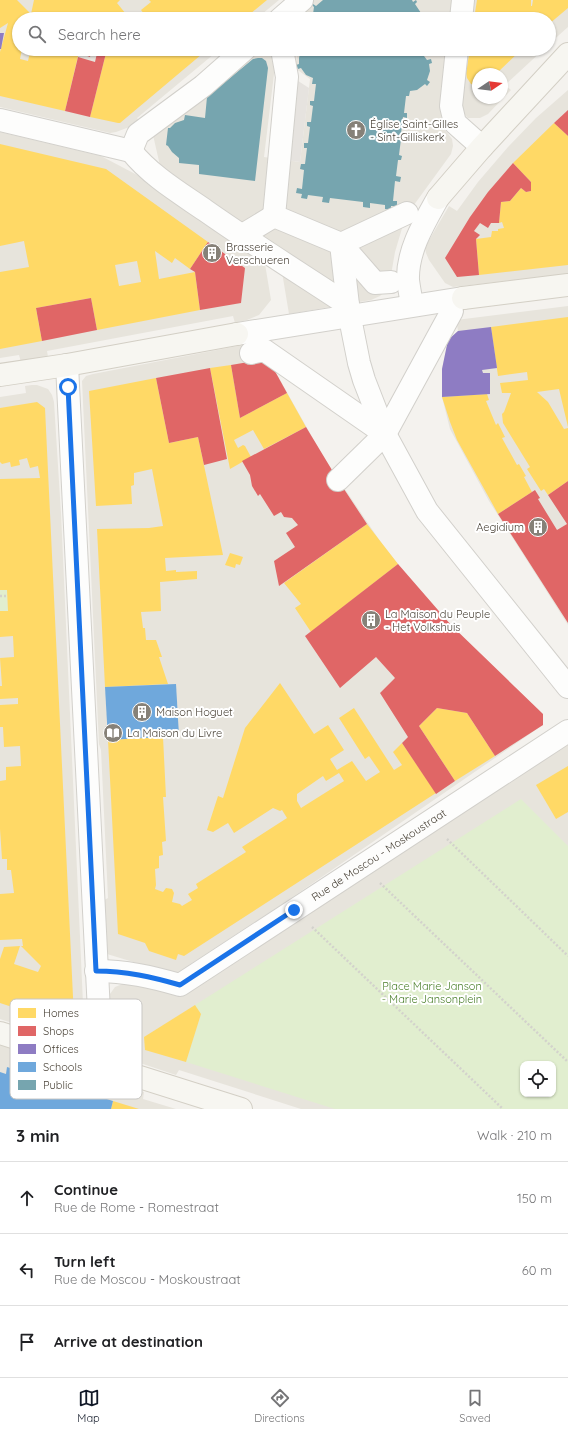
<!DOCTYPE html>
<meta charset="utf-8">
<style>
:root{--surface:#fff;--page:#f2f2f2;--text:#202124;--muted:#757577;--line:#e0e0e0;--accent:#111827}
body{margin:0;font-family:Quicksand,sans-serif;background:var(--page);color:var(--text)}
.controls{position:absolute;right:12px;bottom:12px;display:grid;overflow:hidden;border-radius:8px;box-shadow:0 1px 3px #0004}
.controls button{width:36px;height:36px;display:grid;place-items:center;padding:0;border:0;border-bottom:1px solid var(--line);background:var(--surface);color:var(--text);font:20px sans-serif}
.compass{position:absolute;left:472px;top:68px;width:36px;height:36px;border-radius:50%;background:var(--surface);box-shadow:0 1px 3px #0004;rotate:77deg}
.stop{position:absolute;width:12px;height:12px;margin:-9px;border:3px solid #1a73e8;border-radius:50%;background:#fff}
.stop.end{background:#1a73e8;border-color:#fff;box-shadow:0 1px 4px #0008}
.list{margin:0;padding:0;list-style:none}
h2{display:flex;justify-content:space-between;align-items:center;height:52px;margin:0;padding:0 16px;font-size:17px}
h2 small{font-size:13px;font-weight:400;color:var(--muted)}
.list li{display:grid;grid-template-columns:26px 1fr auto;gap:12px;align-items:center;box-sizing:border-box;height:72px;padding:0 16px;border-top:1px solid var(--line)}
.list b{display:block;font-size:15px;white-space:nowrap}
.list p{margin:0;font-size:13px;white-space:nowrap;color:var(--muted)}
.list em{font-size:13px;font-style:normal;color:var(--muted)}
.icon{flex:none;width:22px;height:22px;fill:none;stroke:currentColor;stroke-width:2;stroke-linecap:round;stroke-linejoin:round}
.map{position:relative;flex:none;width:568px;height:1109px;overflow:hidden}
.search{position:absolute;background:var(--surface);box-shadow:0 1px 3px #0004;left:12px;right:12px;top:12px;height:44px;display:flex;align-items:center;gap:10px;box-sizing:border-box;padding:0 14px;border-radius:22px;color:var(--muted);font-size:15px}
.sheet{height:268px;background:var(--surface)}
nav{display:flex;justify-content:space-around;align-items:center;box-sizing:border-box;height:56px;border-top:1px solid var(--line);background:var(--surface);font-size:11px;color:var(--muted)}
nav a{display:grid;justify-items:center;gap:2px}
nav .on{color:var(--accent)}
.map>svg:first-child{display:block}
.residential{fill:#e7e4dc;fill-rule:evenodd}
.green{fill:#e1eecf;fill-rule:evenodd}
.parking{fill:#e6e3df}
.homes{fill:#ffd966;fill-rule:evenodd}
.shops{fill:#e06666}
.offices{fill:#8e7cc3}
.schools{fill:#6fa8dc}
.public{fill:#76a5af}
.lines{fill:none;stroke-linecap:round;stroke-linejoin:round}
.street-casing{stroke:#d2d0cb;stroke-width:24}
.secondary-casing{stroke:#d3cfc5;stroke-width:24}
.path{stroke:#d3d2cc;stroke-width:2.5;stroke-dasharray:2 2;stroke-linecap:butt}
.street{stroke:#fdfdfc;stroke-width:22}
.secondary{stroke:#f7f6f1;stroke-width:22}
.route{stroke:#1a73e8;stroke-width:5}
.labels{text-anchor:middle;stroke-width:4;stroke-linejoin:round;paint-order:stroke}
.poi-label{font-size:11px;fill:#4b4439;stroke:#fff;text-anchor:start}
.street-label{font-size:11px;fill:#4b4439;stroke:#fff}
.park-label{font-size:11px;fill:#4a7f2a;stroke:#fff}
.key{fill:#fff;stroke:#c9c7c4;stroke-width:1}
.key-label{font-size:11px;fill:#4b4439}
</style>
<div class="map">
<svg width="568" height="1109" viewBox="0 0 568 1109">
<rect width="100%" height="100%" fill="#f4f2ee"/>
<!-- residential -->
<g class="residential">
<path d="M0,0H279L256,19H19V49H220L137,118L140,122V123L116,132L110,133L0,107Z"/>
<path d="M314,0H456L454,19H302L309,5Z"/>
<path d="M468,0H568V27L549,44V19H466Z"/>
<path d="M298,49H450L441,119L442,126L452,139L453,146L451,154L411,209L403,225L395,252L391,275L383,293L380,296L371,300L289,314L279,254L161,170L153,135L255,51H259L266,52L273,58L276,71L274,74L264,157L300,162L310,79L295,68Z"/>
<path d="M462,49H544L505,85L511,90L488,114L480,118H468L463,113L458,88ZM478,74H502V98H478Z"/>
<path d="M568,90V274L453,287L445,283L429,260L426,253L425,247L449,206L457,211L478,182L508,147L536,118Z"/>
<path d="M0,132L101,156L160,187L265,264L271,300L259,315L247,320L235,323L233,316L47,351L48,357L21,362L19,355L0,358Z"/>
<path d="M568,306V625L489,501L450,429L442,397V369L448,340L458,331L456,320Z"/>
<path d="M248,344L271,364L324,458L382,544L398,564L451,625L543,714V725L281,905L189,965L193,970L176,975L107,954L101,902L108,898L101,750L99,744L82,381L86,376L93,374Z"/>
<path d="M32,385H37L48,389L52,395L54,402L61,513L83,1004L90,1003L86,1037L79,1041H71L64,1040L0,1019V397L26,393L25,386Z"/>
<path d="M568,742V1109H301L179,1070L176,1075L125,1058L120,1056L112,1047L108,1034L107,1001L110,994L115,987L125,983H131L172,994ZM523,1064H553V1094H523Z"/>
<path d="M0,1045L22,1052L20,1059L109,1087L111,1081L144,1092L143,1099L176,1109H0Z"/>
</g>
<!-- green -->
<g class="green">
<path d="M0,590H7L8,611H0Z"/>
<path d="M521,799L568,846V1109H335L186,1062L201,1014L195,1005ZM523,1064H553V1094H523Z"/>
</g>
<!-- parking -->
<path class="parking" d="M295,79L309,88L300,162L286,160Z"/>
<!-- homes -->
<g class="homes">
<path d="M0,0H17L31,14L34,0H120L117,3L130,19H94L89,13L88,19H38L30,17L29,19H19V49H22L20,59L28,61L30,52L40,55L41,49H66L79,52L65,111L0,96V52L8,23L0,28Z"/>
<path d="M149,0H267L244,19H148L141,10L151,2Z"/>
<path d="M477,0H531V6H532L533,0H568V8L549,24V19H474Z"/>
<path d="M107,49H208L120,123H118L90,117Z"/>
<path d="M470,49H522L496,74H478V86L471,84L467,78L466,73Z"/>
<path d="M554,123L568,136V265L479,275L476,239L491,237L492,231H498V229L504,228L502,222L499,223L501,202L510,201L521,188L526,192L531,191V182L513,163Z"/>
<path d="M0,144L106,169L208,242L190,269L175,258L172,263L155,251L159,279L195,272L200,310L97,330L91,298L36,308L42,341L0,349V272L29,267L24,241L0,246ZM137,261L141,282L119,286L115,265Z"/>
<path d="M568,317V427L559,389L537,392L548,402L564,429L568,428V481L548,495L544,489L541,491L527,469L530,467L503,423L502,414L504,412L511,393H502L500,383L528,380L527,372L498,376L491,327Z"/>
<path d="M231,365L240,418L287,393L306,427L264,449L253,430L234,440L238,448L243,445L245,446L251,457L230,469L210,368Z"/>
<path d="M156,378L169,443L198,437L223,555L165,558L166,571L176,570V572L197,571V579L160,582L161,611L141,612L143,628H145L146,640H156L162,657H159L168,684L105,687L97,529L149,528L163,526L152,469L134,473V485L131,486L132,504L96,506L89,391Z"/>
<path d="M487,394L489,400L486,401L496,425L498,423L505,437L502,438L517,465L519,464L526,476L524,477L532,492L498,514L457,440L450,422L442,397Z"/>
<path d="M37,402L45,408L74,1018L67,1025L0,1003V959L4,947L20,946L14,964L38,972L41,966L21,946H23L22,939L0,940V894L14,893L11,870H7V859H2L0,829V781L6,780V767L21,766L20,746L4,747L3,727H0V705L18,704V698L0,699V686H2L0,658L14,657L13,636L0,637V611H8L7,590H0V479L40,478L38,466L30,468L27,458L19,460L20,465L11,467L10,462L2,464L0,462V408Z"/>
<path d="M367,524L398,564L311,632L295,608L301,604L284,583Z"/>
<path d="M230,553L243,557L240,565L236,564L235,568L225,565Z"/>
<path d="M280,683L314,734L328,725L344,750L330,759L337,770L352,761L366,781L380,772L369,756L365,759L339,718L354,708L394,770L402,765L393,752L402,743L436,793L184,956L178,954L176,960L149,951L145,943L118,934L108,740L163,737L166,797H163L166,841L162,842L163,855L159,856V868L155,869L156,885L155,889L163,892L166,888L172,889L174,893L172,902L180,904L182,906L192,900L188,894L198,888L196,884L246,852L242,847L287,818L282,810L280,811L273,808L234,833L228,823L213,832L207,830L218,796L223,798L245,728ZM339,773L344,781L301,808L297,801V794L323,776L326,781Z"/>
<path d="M437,708L467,713L495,756L455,781L419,726Z"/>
<path d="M568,766V812L556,819L536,785Z"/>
<path d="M195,1005L201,1014L186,1062L145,1050L144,1037Z"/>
<path d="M113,1101L139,1109H111Z"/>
</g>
<!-- shops -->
<g class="shops">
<path d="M89,13L94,19H88Z"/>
<path d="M80,49H92L90,57L79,53Z"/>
<path d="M98,49H107L90,117L65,111L78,57L95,62Z"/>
<path d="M568,110V136L554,123Z"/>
<path d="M513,163L531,182V191L526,192L521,188L510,201L501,202L499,223H491L488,228L480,223L474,231L480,235L476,239L479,275L457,277L445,258L470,217L488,192Z"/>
<path d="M208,242L245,268L241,303L200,310L195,272L190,269Z"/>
<path d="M91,298L97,330L42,341L36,308Z"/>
<path d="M260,360L271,364L287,393L240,418L231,365Z"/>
<path d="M210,368L227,459L204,465L198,437L169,443L156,378Z"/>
<path d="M306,427L338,480L367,524L279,586L274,561L295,547L286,533L298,525L292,518L284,517L281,512L274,516L260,494L258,496L252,486L250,475L242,461Z"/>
<path d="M568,481V623L498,514L535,490L540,498L538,499L557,530L567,524L548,495Z"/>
<path d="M398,564L451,625L543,714V725L495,756L467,713L437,708L419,726L455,781L436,794L402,743L408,737L380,693L395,678L376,657L340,688L305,636Z"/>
</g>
<!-- offices -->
<g class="offices">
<path d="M0,33H4L1,49H0Z"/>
<path d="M491,327L497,368L482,370L483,373H490V394L442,397V369L448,340L458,331Z"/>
</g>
<!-- schools -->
<g class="schools">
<path d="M176,684L179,736L108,740L105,687Z"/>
<path d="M7,1067L113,1101L111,1109H0V1072L6,1074Z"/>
</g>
<!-- public -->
<g class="public">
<path d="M323,0H412L413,2L416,0L417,2L415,4L425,19H312L313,17H311V14H313L314,7L312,5L313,4L316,6Z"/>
<path d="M301,49H415L421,52L427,60L431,59L432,63L429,64L430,71L427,80L430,82L427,86L425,84L417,90L410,91L409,96H406L404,113H407V118L403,117L401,134L405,135L404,139H401L399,155L402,156L401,160H398L396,176L401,177L400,182L395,181L393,201H397V206H391V210L385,209V205L370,203V208L363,207V202L330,198L329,203L322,202L323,197L308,195L307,199L301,198L302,194L296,193L297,188L302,189L304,170L300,169L301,164H305L307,148H304V143H308L310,127L307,126V122H311L313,106L310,105V101H314L316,84H312L313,78L306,75L301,68L298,69L296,65L299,64V58Z"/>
<path d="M258,58H262L266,61L268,68L255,181L199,174V165L179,163V158L172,152L168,146L166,145L168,128H170L175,123L184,120L185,115L205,118L207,97L253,59Z"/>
</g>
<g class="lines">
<defs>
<g id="street">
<path d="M280,19L302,0"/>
<path d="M461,19L463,0"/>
<path d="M282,49L287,77L274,216L341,244L348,305"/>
<path d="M457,49L451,106L455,123L482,147"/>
<path d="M0,120L131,151"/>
<path d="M131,151C151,176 180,193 206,211C253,244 301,274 348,305"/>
<path d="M131,151L138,134L203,86L245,49"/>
<path d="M241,236L274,216"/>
<path d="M391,282L375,283L341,244L407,213"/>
<path d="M412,305C411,297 409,289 408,280C407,251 424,223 438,198"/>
<path d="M352,328L359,363L364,380L385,434L427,511L568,687"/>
<path d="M237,334L463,298"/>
<path d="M251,353L264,350L385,434"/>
<path d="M67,365L99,1012L96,1037L91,1061"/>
<path d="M338,480L385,434L452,311"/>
<path id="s1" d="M96,971C126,971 152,977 180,985L568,731"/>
</g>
<g id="secondary">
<path d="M438,198L482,147L568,54"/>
<path d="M463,298L568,285"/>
<path d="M0,375L67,365L237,334"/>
<path d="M0,1033L241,1109"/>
</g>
</defs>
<!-- street casing -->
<use href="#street" class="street-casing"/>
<!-- secondary casing -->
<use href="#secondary" class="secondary-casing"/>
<!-- path -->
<g class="path">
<path d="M0,596H7"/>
<path d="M447,839L568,956"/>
<path d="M380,883L568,1062"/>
<path d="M312,927L503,1109"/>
</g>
<!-- street -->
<use href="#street" class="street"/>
<!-- secondary -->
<use href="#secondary" class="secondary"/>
</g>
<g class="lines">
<!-- route -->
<path class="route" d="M68,387L96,971C126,971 152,977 180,985L294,910"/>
</g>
<!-- icons -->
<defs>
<symbol id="church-disc" viewBox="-11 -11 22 22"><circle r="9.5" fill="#868178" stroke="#fff"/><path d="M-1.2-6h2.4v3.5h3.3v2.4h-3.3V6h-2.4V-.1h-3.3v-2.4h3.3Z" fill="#fff"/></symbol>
<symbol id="building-disc" viewBox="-11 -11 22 22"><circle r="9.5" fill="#868178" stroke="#fff"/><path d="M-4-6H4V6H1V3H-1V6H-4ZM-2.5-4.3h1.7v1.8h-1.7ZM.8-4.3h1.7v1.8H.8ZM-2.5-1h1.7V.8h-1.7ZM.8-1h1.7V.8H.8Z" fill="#fff"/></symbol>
<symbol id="library-disc" viewBox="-11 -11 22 22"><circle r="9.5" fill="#868178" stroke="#fff"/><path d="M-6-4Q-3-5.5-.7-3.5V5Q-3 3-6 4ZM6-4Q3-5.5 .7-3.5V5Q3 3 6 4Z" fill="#fff"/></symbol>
</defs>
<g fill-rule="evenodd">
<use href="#church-disc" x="345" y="119" width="22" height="22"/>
<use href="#building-disc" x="201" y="242" width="22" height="22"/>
<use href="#building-disc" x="527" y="516" width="22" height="22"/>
<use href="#building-disc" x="360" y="609" width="22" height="22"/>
<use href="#building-disc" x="131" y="701" width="22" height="22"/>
<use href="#library-disc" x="102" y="722" width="22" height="22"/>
</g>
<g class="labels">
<!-- poi labels -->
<g class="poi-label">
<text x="370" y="128">Église Saint-Gilles<tspan x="370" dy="13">- Sint-Gilliskerk</tspan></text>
<text x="226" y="251">Brasserie<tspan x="226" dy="13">Verschueren</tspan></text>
<text x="524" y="531" text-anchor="end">Aegidium</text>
<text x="385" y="618">La Maison du Peuple<tspan x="385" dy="13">- Het Volkshuis</tspan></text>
<text x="156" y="716">Maison Hoguet</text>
<text x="127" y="737">La Maison du Livre</text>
</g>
<!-- street labels -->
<g class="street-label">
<text dy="4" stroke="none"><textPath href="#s1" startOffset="323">Rue de Moscou - Moskoustraat</textPath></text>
</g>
<!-- park labels -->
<g class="park-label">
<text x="432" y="990">Place Marie Janson<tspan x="432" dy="13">- Marie Jansonplein</tspan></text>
</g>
</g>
<!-- legend -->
<rect x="10" y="999" width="132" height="100" rx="6" class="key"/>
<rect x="18" y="1008" width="18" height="10" fill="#ffd966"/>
<rect x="18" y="1026" width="18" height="10" fill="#e06666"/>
<rect x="18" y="1044" width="18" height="10" fill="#8e7cc3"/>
<rect x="18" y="1062" width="18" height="10" fill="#6fa8dc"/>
<rect x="18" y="1080" width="18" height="10" fill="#76a5af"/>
<g class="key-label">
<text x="43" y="1017">Homes</text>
<text x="43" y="1035">Shops</text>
<text x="43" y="1053">Offices</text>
<text x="43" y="1071">Schools</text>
<text x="43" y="1089">Public</text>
</g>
</svg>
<div class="controls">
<button><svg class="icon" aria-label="locate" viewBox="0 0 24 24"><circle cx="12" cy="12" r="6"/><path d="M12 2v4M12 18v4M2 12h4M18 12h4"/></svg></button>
</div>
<svg class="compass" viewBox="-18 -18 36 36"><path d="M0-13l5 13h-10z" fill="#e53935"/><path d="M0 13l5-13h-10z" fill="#757577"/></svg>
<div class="stop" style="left:68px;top:387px"></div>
<div class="stop end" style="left:294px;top:910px"></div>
<div class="search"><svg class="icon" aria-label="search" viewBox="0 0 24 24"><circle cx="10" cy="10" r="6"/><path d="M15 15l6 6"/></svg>Search here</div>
</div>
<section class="sheet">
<h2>3 min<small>Walk · 210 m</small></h2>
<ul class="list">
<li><svg class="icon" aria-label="ahead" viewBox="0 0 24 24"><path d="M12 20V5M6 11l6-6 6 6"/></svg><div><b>Continue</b><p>Rue de Rome - Romestraat</p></div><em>150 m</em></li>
<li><svg class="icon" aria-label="left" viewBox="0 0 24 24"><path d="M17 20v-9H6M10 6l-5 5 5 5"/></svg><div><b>Turn left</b><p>Rue de Moscou - Moskoustraat</p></div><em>60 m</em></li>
<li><svg class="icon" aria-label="arrive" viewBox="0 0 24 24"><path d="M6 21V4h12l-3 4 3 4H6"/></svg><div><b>Arrive at destination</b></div></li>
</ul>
</section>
<nav>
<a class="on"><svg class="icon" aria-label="map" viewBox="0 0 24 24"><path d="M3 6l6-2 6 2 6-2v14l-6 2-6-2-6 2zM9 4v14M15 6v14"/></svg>Map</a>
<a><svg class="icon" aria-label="directions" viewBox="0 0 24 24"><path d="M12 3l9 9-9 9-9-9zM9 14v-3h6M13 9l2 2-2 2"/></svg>Directions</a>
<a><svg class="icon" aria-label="saved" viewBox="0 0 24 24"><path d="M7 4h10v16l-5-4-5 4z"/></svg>Saved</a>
</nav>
